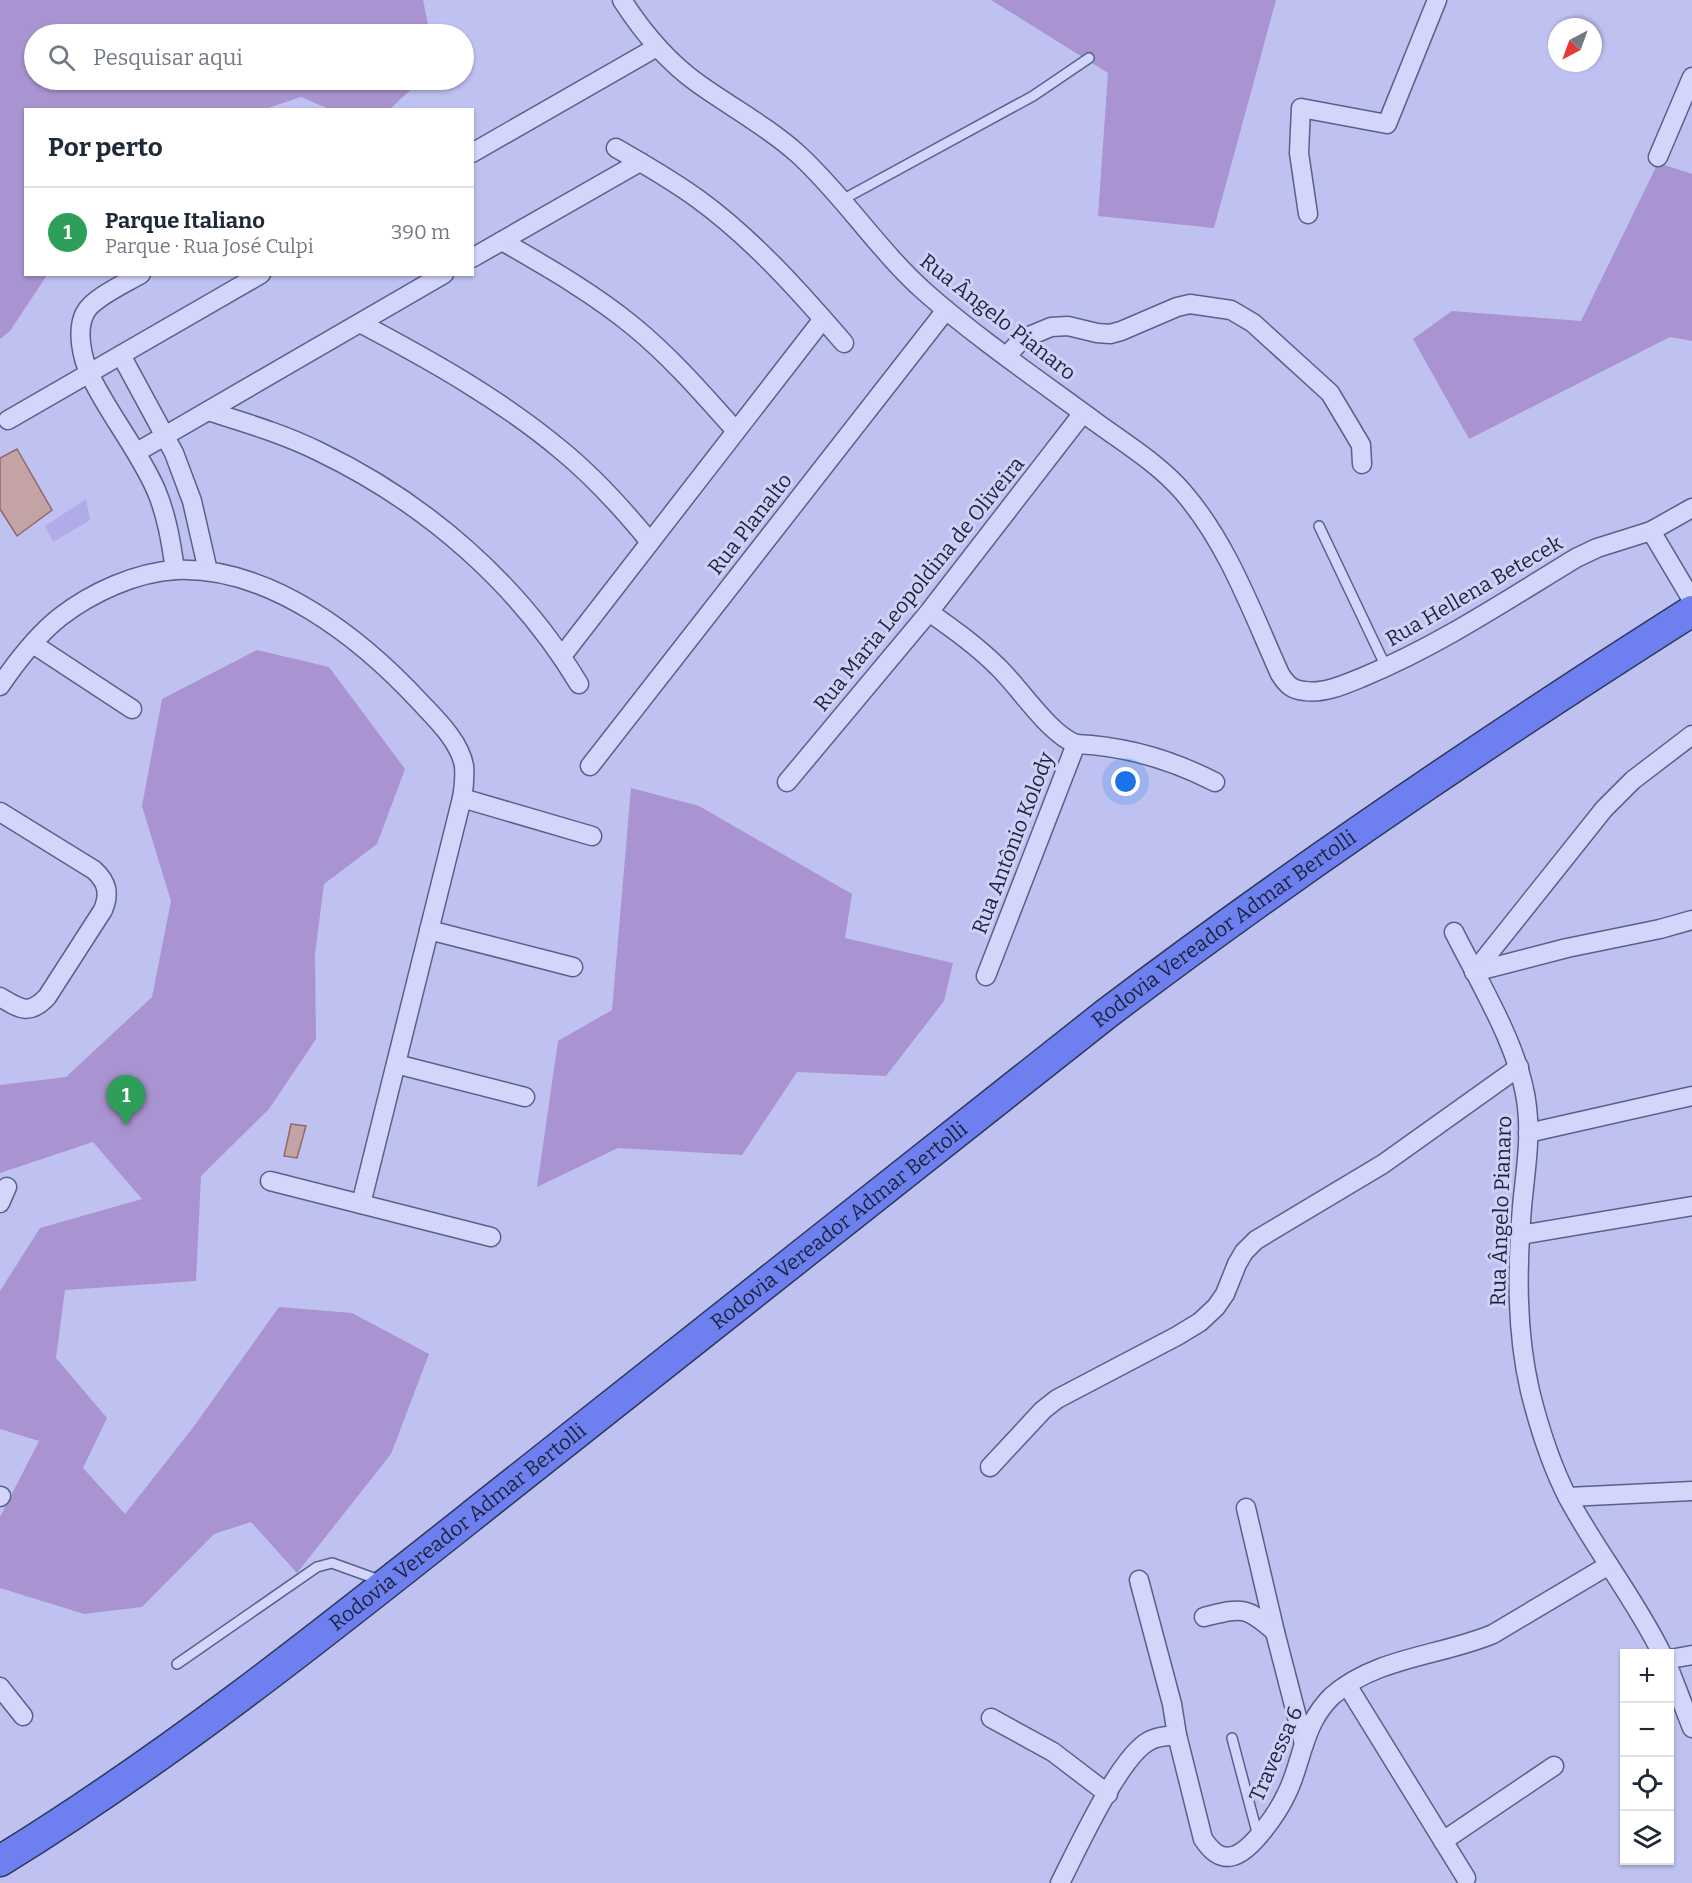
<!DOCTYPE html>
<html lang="pt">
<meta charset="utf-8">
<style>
:root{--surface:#fff;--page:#f6f6f7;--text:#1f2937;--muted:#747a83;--line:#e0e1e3;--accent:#1a73e8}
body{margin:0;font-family:Bitter,serif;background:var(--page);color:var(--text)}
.controls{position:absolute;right:18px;bottom:18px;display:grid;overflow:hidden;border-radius:0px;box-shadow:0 2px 4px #0004}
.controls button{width:54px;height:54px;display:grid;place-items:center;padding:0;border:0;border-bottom:2px solid var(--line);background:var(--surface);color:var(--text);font:30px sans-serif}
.compass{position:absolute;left:1548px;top:18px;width:54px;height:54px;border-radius:50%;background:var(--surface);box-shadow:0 2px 4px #0004;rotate:221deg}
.you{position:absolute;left:1126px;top:782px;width:21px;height:21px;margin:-15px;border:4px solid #fff;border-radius:50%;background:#1a73e8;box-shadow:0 0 0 9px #1a73e833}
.badge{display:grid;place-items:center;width:39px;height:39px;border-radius:50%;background:var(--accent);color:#fff;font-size:20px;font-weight:700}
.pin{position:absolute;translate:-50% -50px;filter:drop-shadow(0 2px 3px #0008)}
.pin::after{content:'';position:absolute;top:32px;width:21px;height:18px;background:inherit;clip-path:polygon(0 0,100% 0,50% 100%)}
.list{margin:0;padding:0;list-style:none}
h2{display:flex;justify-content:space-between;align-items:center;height:78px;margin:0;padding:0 24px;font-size:26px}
h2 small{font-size:20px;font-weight:400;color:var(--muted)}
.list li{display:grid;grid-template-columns:39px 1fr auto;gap:18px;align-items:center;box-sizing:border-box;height:90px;padding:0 24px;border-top:2px solid var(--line)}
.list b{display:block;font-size:22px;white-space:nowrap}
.list p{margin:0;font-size:20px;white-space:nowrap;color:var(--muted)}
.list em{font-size:20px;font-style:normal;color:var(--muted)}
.icon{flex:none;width:33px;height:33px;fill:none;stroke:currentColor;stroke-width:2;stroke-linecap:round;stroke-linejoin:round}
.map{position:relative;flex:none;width:1692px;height:1883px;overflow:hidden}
.search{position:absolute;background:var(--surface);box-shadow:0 2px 4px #0004;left:24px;top:24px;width:450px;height:66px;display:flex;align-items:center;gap:15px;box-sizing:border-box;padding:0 21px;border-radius:33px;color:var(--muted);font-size:22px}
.panel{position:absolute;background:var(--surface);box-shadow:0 2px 4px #0004;left:24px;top:108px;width:450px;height:168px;border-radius:0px}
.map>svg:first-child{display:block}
.farmland{fill:#b1ace7}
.green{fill:#a993d0}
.water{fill:#c3a3a4;stroke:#916969;stroke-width:1.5}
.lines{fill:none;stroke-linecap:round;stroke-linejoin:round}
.service-casing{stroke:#56628b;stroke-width:12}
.minor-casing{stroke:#56628b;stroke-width:21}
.trunk-casing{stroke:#2b3859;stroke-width:33}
.service{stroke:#d3d5fb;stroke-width:9}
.minor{stroke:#d3d5fb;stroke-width:18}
.trunk{stroke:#6e80f0;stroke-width:30}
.labels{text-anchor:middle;stroke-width:6;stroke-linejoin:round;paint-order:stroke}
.street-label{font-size:21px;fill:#1c243a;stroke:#d0d1f8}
</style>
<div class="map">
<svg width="1692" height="1883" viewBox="0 0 1692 1883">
<rect width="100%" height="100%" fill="#bfc2f1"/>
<!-- farmland -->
<path class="farmland" d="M86,499L90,520L53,542L45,526Z"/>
<!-- green -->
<g class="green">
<path d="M0,0H423L430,34H34V80H421L390,109H329L301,97L265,109L26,110V274L47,275L10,331L0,339Z"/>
<path d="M991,0H1276L1214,228L1098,216L1108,73Z"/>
<path d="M1658,163L1692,174V341L1670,337L1469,439L1413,339L1452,311L1581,321Z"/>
<path d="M257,650L329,667L405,769L377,844L324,884L315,954L316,1039L269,1109L201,1176L196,1281L65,1290L56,1358L107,1418L83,1468L125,1514L192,1429L279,1307L352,1313L429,1354L391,1454L297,1573L251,1522L214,1534L142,1607L84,1614L0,1588V1517L39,1441L0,1429V1291L40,1228L142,1199L93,1142L0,1173V1085L66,1077L152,997L171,901L142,806L162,699Z"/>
<path d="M631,788L699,806L852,894L845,938L953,963L944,1001L886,1076L797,1072L742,1155L618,1148L537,1187L558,1041L612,1010Z"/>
</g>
<!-- water -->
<g class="water">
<path d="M17,449L52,510L17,536L0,509V458Z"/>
<path d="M291,1124L306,1126L297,1158L284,1156Z"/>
</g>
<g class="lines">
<defs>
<g id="service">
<path d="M842,200L1033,96L1089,58"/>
<path d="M1319,526L1386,667"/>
<path d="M177,1664L317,1567L332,1563L382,1581"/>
<path d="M1232,1738L1258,1836"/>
</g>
<g id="minor">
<path d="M622,0C642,31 666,60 696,82C729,106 767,126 798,154C844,196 878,250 925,292C977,338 1040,381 1097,423C1126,444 1160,465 1183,492C1228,544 1252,612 1280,674C1287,685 1292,690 1305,691C1324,694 1346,684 1363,677C1438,646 1507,600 1576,558L1597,548L1651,531L1692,508"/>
<path d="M616,148C644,164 672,180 698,199C753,239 800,292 844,343"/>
<path d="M472,153L657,47"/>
<path d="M1658,157L1692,77"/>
<path d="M1308,214L1299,153L1301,108L1387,124L1437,0"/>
<path d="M502,241C547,267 593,293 633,326C671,357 703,394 736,431"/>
<path d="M472,258L640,162"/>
<path d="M141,274C126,283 92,298 85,313C76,330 82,358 90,375C109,415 138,449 156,490C167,516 171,542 175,570"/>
<path d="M360,323C430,360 500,399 561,450C594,477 623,509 650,542"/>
<path d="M121,355L174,453L192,501L208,571"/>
<path d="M1007,356L1022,339L1051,327L1068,326L1097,333L1110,334L1121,331L1177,307L1190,304L1231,310L1253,323L1330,393L1361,445L1362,464"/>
<path d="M208,411C246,423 284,434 320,452C426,503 518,583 579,684"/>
<path d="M8,420L261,274"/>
<path d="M137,452L444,274"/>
<path d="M1651,531L1692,600"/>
<path d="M929,612C953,629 977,646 998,667C1020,688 1049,734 1076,744L986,976"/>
<path d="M33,644L132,709"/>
<path d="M562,656L823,319"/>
<path d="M0,686C17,661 36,636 60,617C91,593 136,572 176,570C270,566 361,638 421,703C437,720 460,742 464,766C465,777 464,787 462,798L361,1204"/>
<path d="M1076,744C1125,746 1172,760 1215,782"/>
<path d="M590,766L946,310"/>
<path d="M787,782L929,612L1083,413"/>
<path d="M462,798L592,836"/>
<path d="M0,812L94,870C107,882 110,893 103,910L47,997C29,1016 20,1009 0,997"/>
<path d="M429,930L573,967"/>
<path d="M1454,932C1480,984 1521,1050 1527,1107C1531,1140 1525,1174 1522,1207C1517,1269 1516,1330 1530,1391C1539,1427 1551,1465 1568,1498C1597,1552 1635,1599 1662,1654"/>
<path d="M1474,972L1604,809L1633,780L1692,735"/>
<path d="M1474,972L1567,948L1660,929L1692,920"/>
<path d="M396,1064L525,1097"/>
<path d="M1528,1133L1692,1096"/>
<path d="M270,1181L491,1237"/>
<path d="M0,1203L7,1187"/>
<path d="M1520,1235L1692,1206"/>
<path d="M990,1467L1043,1410L1057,1399L1177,1336L1200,1322L1216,1307L1225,1294L1237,1264L1244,1252L1256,1240L1383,1164L1519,1067"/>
<path d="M0,1497L1,1496"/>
<path d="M1568,1497L1692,1491"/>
<path d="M1246,1508L1275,1632L1304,1744"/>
<path d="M1139,1580L1172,1704L1177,1735"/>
<path d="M1204,1617C1241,1608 1245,1605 1275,1632"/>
<path d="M1670,1659L1692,1655"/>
<path d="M1670,1671L1692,1728"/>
<path d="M1347,1685L1466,1878"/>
<path d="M0,1687L23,1716"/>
<path d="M991,1718L1053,1752L1108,1794"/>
<path d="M1443,1841L1554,1766"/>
<path d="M1060,1883C1077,1850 1119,1757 1149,1741C1157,1736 1168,1736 1177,1735L1203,1839C1210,1849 1219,1860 1233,1856C1252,1851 1278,1812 1286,1795C1298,1772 1301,1745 1313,1722C1318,1712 1324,1704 1332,1696C1376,1657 1441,1656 1493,1634L1609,1565"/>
</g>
<g id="trunk">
<path id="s1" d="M0,1861C179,1751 343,1618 507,1488C707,1330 907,1172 1106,1014C1295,871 1492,738 1692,611"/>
</g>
</defs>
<!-- service casing -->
<use href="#service" class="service-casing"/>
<!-- minor casing -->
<use href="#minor" class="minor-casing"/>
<!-- trunk casing -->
<use href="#trunk" class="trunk-casing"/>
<!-- service -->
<use href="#service" class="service"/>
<!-- minor -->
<use href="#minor" class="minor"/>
<!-- trunk -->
<use href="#trunk" class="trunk"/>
</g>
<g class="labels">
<!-- street labels -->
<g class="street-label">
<text transform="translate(998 317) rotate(38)" y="7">Rua Ângelo Pianaro</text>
<text transform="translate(750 524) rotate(-52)" y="7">Rua Planalto</text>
<text transform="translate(919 584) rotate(-51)" y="7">Rua Maria Leopoldina de Oliveira</text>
<text transform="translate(1474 591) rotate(-30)" y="7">Rua Hellena Betecek</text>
<text transform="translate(1013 843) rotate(-69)" y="7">Rua Antônio Kolody</text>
<text dy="7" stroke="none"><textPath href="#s1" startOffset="1539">Rodovia Vereador Admar Bertolli</textPath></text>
<text transform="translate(1501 1211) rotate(-88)" y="7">Rua Ângelo Pianaro</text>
<text dy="7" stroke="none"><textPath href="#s1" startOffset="1053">Rodovia Vereador Admar Bertolli</textPath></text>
<text dy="7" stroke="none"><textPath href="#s1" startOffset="567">Rodovia Vereador Admar Bertolli</textPath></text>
<text transform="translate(1276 1754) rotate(-66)" y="7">Travessa 6</text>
</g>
</g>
</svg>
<div class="controls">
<button>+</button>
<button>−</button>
<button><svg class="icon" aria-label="locate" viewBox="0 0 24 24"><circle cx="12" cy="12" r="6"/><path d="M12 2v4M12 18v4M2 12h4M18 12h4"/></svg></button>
<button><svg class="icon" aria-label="layers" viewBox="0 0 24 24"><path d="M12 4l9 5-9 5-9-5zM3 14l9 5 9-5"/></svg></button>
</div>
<svg class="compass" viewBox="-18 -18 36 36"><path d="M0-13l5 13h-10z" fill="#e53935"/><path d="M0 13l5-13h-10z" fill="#747a83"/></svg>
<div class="you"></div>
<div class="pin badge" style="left:126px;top:1125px;background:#2e9e5b">1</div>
<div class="search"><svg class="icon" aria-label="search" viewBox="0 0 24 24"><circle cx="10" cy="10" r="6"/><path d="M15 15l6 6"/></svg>Pesquisar aqui</div>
<section class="panel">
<h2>Por perto<small></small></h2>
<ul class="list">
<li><span class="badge" style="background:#2e9e5b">1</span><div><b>Parque Italiano</b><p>Parque · Rua José Culpi</p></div><em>390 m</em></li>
</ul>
</section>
</div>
